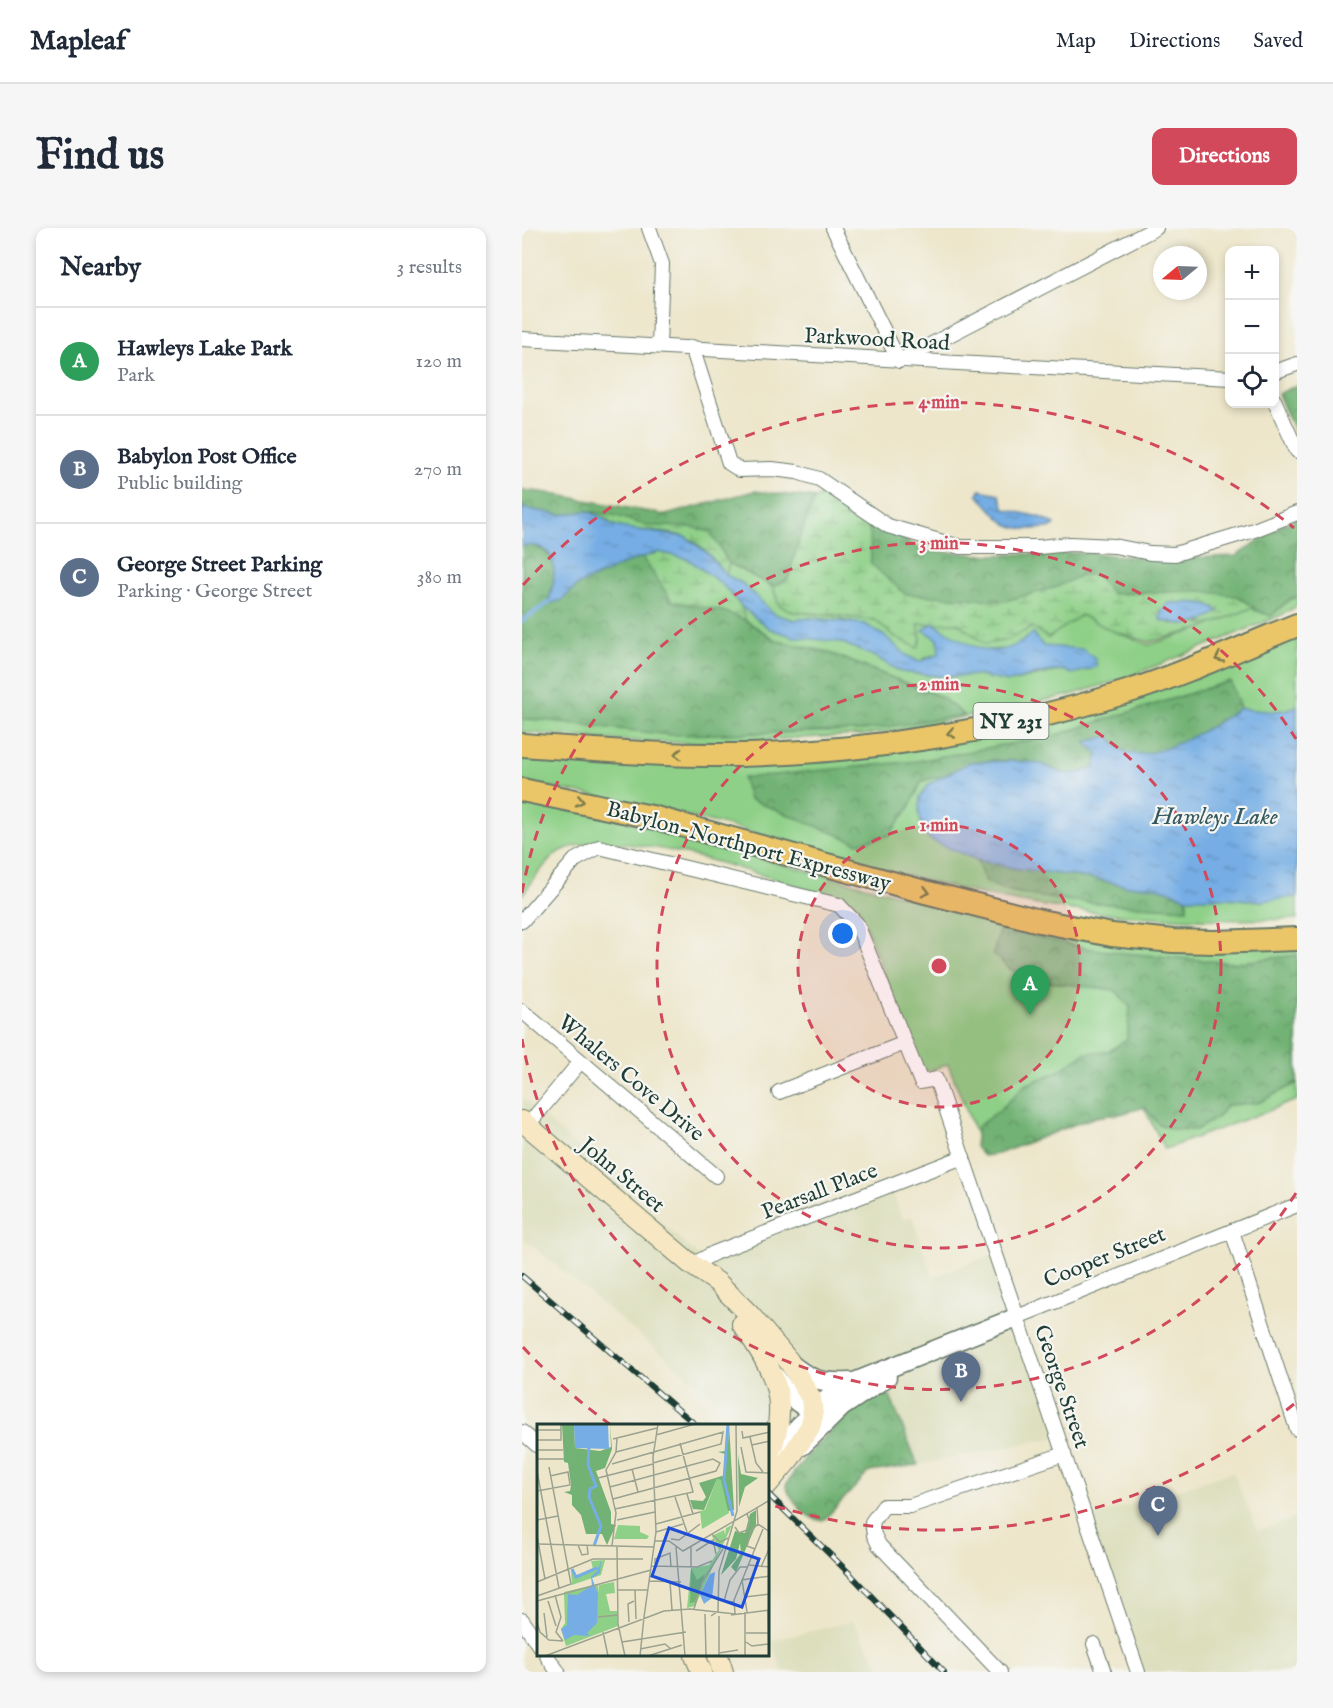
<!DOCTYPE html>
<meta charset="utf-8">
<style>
:root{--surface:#fff;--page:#f6f6f7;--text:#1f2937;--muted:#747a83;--line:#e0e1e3;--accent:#d1495b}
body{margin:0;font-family:"IM FELL English",serif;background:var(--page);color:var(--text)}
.controls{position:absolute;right:18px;top:18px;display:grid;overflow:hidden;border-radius:12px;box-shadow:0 3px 9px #0003}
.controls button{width:54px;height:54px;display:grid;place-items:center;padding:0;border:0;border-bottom:2px solid var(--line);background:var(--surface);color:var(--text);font:30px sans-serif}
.compass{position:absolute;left:631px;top:18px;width:54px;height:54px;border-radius:50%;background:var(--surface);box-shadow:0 3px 9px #0003;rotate:251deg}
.you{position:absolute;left:321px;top:706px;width:21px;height:21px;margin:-15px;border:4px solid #fff;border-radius:50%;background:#1a73e8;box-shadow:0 0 0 9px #1a73e833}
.badge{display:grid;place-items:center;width:39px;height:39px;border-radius:50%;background:var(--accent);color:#fff;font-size:20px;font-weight:700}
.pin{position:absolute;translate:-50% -50px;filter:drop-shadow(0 2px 3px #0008)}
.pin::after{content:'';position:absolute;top:32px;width:21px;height:18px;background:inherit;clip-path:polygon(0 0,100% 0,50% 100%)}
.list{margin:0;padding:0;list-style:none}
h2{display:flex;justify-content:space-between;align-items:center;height:78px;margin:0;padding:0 24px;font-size:26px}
h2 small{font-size:20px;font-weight:400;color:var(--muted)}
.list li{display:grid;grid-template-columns:39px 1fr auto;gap:18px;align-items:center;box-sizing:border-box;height:108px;padding:0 24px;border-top:2px solid var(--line)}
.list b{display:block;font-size:22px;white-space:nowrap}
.list p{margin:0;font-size:20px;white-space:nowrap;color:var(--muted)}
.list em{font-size:20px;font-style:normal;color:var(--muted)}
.icon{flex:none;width:33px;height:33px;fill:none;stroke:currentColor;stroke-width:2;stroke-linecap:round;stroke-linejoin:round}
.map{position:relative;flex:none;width:775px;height:1444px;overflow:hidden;border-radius:12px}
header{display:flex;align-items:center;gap:36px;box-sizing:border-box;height:84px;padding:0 30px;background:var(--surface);border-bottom:2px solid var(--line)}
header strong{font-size:28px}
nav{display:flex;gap:33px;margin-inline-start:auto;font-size:21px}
.intro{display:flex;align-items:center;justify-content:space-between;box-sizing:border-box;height:144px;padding:0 36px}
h1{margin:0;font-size:42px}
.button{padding:15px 27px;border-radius:12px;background:var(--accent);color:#fff;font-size:21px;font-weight:700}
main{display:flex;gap:36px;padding:0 36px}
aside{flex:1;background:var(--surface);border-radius:12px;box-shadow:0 3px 9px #0003}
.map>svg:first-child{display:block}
.built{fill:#dcdebc}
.green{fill:#8ed087;stroke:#56865e;stroke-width:1.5}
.forest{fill:url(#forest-crowns);stroke:#487854;stroke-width:1.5}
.wetland{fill:url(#wetland-marsh);stroke:#56865e;stroke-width:1.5;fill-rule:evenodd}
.water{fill:url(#water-ripples);stroke:#4a758c;stroke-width:1.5}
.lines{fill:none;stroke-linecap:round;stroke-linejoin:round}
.stream{stroke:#75ade4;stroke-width:4}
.minor-casing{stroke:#677869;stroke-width:16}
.tertiary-casing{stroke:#677869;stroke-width:21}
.secondary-casing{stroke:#677869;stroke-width:22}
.primary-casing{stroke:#677869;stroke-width:26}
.minor{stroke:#fff;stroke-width:14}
.tertiary{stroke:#fff;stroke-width:18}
.secondary{stroke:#f7e8c3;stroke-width:20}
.primary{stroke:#ebc669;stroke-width:22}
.rail-casing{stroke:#1f3d34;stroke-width:6}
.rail{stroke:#f6f6f2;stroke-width:4;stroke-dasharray:11;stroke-linecap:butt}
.oneway{stroke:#7b7b4c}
.ring{fill:none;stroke:#d1495b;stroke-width:3;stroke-dasharray:10 8}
.labels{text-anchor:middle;stroke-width:4.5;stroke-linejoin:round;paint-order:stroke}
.shield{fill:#f6f6f2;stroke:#60746d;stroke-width:1.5}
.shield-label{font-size:21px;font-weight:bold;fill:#1f3d34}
.street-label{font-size:22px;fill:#1f3d34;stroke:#f6f6f2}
.water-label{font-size:24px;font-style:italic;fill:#345960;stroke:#f6f6f2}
.inset-river{fill:none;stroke:#75ade4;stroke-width:3}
.inset-road{fill:none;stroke:#9ba28f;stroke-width:1.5}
.view{fill:#1d4ed8;fill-opacity:0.15;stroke:#1d4ed8;stroke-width:3}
.inset-edge{fill:none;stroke:#1f3d34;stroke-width:3}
.centre{fill:#d1495b;stroke:#f6f6f2;stroke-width:3}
.ring-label{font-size:18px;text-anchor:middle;font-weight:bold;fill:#d1495b;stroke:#f6f6f2;stroke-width:4.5;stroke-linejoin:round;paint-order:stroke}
</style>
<header>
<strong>Mapleaf</strong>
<nav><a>Map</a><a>Directions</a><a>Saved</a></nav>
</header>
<div class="intro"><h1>Find us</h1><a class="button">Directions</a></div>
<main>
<aside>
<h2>Nearby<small>3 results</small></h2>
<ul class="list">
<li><span class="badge" style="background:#2e9e5b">A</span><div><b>Hawleys Lake Park</b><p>Park</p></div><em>120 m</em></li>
<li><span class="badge" style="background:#5c6f8a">B</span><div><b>Babylon Post Office</b><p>Public building</p></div><em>270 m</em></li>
<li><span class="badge" style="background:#5c6f8a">C</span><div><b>George Street Parking</b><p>Parking · George Street</p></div><em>380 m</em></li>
</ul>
</aside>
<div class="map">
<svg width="775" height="1444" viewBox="0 0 775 1444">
<defs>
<pattern id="forest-crowns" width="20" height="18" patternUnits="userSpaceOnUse" patternTransform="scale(1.5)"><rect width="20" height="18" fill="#72b274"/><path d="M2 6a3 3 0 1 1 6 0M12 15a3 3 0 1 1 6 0" fill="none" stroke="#5d9260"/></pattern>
<pattern id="wetland-marsh" width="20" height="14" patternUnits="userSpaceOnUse" patternTransform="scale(1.5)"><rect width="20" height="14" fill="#8ed087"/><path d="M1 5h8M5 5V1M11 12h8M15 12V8" fill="none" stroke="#73aa6f"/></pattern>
<pattern id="water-ripples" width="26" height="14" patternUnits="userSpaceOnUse" patternTransform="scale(1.5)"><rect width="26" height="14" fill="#75ade4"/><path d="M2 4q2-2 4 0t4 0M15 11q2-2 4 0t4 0" fill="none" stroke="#5f8eba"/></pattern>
</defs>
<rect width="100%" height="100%" fill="#f6f6f2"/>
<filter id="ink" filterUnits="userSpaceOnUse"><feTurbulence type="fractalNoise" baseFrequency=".0167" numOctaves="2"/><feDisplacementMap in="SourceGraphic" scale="12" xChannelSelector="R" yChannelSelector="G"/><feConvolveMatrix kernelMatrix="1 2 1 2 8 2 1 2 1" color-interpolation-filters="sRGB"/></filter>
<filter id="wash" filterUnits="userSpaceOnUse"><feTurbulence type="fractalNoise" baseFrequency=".008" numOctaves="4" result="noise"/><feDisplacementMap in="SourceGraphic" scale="24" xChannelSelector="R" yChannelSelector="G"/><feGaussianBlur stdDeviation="1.35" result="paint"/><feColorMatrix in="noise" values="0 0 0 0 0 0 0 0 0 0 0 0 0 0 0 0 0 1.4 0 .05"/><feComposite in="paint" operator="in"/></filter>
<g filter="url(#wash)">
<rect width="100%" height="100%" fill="#ede6cb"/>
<!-- built -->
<g class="built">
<path d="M0,869L183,1034L369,961L380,991L390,988L411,1049L471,1026L540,1208L396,1237L367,1166L246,1209V1198H226L0,1009Z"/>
<path d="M711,1244L736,1303L775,1289V1444H615L563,1291Z"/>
<path d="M331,1393L356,1436L364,1444H261L248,1413Z"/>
</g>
<!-- green -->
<g class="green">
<path d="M207,335L251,359L257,377L271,384L353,392L373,409L399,411L396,396C432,386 435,394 463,416L485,412L510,399L526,410L559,387L591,403L627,417L677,401L732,379L749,388L767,372L775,369V378L757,388L701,411L606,449L549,467L388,500L342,507L169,515L90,512L0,504V491L441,487L419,469L305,424L255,413L223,392L220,379L248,401L318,414L352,428L379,444L425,449L454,447L487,454L541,442L539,421L521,418L503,412L489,421L464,422L416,411L417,426L405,429L397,434L384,427L364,409L328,393L289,390L272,392L252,386L220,355L204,347Z"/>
<path d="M775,407V691C688,693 603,691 517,677C418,661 323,630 226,603C151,583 76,568 0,554V522L231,533L641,461L705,439Z"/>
<path d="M0,569L90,589L236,630L477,693L775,718V872L643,921L619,874L462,926L426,836L400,845L336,678C270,658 100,592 39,623C26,629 9,656 0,667Z"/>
</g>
<!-- forest -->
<g class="forest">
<path d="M775,157V209L756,166Z"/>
<path d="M0,262L20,264L144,287L232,263L293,270L277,312L266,351L251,359L207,335L188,304L169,299L125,298L95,288L65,283L40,287L0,280Z"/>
<path d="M343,288L400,322L459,327L569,325L635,331L714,328L758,298L775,290V369L767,372L749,388L733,382L715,368L619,364L590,366L573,347H559L535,359L483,373L383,366L349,336L348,306Z"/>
<path d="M10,317C42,329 33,349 26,375L40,372L56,357L106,334L120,329L150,373L201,383L223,392L255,413L305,424L419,469L442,487L337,503L148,507L21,492L0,491V318Z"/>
<path d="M708,453L718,480C694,496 637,532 608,525C598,523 593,516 587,508L564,514L576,526L573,539L558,545H540L519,536L494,533H471L448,534L428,546L400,553L387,580L367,607L336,615L227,571L221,550L395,533L534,507Z"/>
<path d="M455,632L491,640L575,651L605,658H629L646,662L665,670V681C628,678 488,674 464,653C459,648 458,639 455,632Z"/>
<path d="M478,700L563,720L602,725L711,735L775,727V855L736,875L705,877L696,889L674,902L649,901L636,896L623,879L598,886L572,889L476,926L461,928L453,919L455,899L480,880L503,857L535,844L563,825L587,823L605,811L608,779L593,762L511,752L488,741L471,726Z"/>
<path d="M367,1166L396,1237L347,1244L301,1293C283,1291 269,1273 264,1257C277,1234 318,1190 341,1176C348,1171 359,1169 367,1166Z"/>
</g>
<!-- wetland -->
<g class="wetland">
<path d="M305,266L343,288L348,306L349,336L383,366L483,373L535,359L559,347H574L590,366L679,363L715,368L732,379L677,401L627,414L591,403L559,387L526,410L510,399L485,412L463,416L436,395L396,396L399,411L396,420L373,409L353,392L300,386L272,384L257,377L251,359L266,351L277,312L293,270ZM646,375H669L692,379L680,395H650L641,383Z"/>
<path d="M65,283L95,288L125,298L169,299L188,304L207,335L204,347C193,334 180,315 163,309C145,302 122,304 103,301C89,298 78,288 65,283Z"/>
<path d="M137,324L166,331L200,356L220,379L223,392L201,383L150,373L120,329Z"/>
</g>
<!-- water -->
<g class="water">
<path d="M458,262L477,266L483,281L517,289L533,296L530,299L525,300C512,301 493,303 482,294C472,286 465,275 455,267Z"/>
<path d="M0,280L40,287L65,283L78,288L90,297L102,300L164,309L185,325L204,347L220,355L252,386L272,392L288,390L343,396L364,409L384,427L397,434L417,426L416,411L401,402L411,395C447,417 473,439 511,405L521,418L560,421L573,430L575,439L550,446L541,442L525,444L487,454L454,447L425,449L379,444L352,428L318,414L273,409L248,401L220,379L200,356L166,331L137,324L106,334L56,357L40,372L26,376C34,350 40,313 0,318Z"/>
<path d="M646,375C661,375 686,371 696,383C679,399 659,398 638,392L639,385Z"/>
<path d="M775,478V669L739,673L705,670H665L646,662L629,658H605L575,651L491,640L455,632L408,612L401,603L397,586L398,569L407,556L448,534L494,533L519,536L540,545H558L573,539L576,526L563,514L587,508C593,516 598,523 608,525C637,532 695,496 718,480C739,483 756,486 775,478Z"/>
</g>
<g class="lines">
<!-- stream -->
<path class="stream" d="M0,393L29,373"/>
</g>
</g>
<g filter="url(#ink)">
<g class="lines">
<defs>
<g id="minor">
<path d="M127,0L140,36L137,118"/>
<path d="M311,0L377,133L634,0"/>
<path d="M0,111L708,150"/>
<path d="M170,119L207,235L218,242L250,241L275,244L297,251L366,298L438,319H517L548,316L592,318L628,325L653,326L732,302L775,285"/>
<path d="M752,144L775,136"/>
<path d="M752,172L775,223"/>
<path d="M0,693L53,632L77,619L317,677L335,696L399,854L414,851L616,1444"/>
<path d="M0,783L194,948"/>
<path d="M257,864L383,815"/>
<path d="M5,898L58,834"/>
<path d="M710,1003L775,1201"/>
<path d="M170,1037L192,1025L441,929"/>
<path d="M495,1089L775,977"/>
<path d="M0,1204L16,1218"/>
<path d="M0,1392L16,1416"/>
<path d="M572,1416L582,1444"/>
<path d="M25,1428L36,1444"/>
<path d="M478,1444L357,1317L352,1307L350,1294L362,1278H388L542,1226"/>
</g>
<g id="tertiary">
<path d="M268,1135C289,1153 301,1155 328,1154"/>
<path d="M253,1148C265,1166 276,1182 300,1182"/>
<path d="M280,1218L320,1179L365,1149"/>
<path d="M246,1234L291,1182L322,1158L495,1089"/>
</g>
<g id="secondary">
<path d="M0,893L170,1037L195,1054L228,1087L266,1132L289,1170L291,1188L288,1199L268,1230L246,1256"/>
<path d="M220,1096C251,1139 271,1176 246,1228"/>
<path d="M173,1428L180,1444"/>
<path d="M196,1428L201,1444"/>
</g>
<g id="primary">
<path d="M0,517C72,522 145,528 218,527C347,524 487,502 611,462C667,444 720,419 775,397"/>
<path d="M0,562L134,590L403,664L518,693L590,707L651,713L692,714L775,711"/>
</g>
</defs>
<!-- minor casing -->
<use href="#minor" class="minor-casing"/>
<!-- tertiary casing -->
<use href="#tertiary" class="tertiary-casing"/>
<!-- secondary casing -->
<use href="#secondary" class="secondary-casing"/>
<!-- primary casing -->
<use href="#primary" class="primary-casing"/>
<!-- minor -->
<use href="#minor" class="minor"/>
<!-- tertiary -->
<use href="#tertiary" class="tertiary"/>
<!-- secondary -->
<use href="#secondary" class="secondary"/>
<!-- primary -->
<use href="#primary" class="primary"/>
<defs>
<g id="rail">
<path d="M0,1048L175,1198"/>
<path d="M246,1266L330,1348L422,1444"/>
</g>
</defs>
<!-- rail casing -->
<use href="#rail" class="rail-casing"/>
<!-- rail -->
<use href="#rail" class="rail"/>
</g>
<!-- one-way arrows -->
<defs><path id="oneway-chevron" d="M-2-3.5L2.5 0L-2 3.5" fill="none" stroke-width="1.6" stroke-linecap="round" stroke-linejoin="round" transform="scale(1.5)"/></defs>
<g class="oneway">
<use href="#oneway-chevron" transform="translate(697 430) rotate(157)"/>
<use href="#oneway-chevron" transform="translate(429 505) rotate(170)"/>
<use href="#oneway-chevron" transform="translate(156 526) rotate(-178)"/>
<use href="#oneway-chevron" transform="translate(58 573) rotate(13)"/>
<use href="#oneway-chevron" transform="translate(404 664) rotate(15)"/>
</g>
</g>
<!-- distance rings -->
<circle cx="417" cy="738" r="141" fill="#d1495b" fill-opacity=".12"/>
<g class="ring">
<circle cx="417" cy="738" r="141"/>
<circle cx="417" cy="738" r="282"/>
<path d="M774 965A423 423 0 0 1 0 811M0 665A423 423 0 0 1 774 511"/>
<path d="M772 1176A564 564 0 0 1 247 1276M89 1197A564 564 0 0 1 1 1119M1 357A564 564 0 0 1 772 300"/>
</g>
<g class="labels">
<!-- shield labels -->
<rect class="shield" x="451.5" y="475" width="75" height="36" rx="4.5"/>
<g class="shield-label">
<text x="489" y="500">NY 231</text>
</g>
<!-- street labels -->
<g class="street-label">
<text transform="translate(355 110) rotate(3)" y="8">Parkwood Road</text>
<text transform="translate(227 617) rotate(15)" y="8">Babylon-Northport Expressway</text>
<text transform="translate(110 849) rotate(40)" y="8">Whalers Cove Drive</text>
<text transform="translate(101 946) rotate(40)" y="8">John Street</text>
<text transform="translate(297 962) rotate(-21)" y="8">Pearsall Place</text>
<text transform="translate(582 1028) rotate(-22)" y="8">Cooper Street</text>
<text transform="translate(541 1158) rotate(71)" y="8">George Street</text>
</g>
<!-- water labels -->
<g class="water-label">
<text x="693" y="596">Hawleys Lake</text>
</g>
</g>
<!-- overview -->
<g transform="translate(15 1196)">
<rect width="232" height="232" fill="#ede6cb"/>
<path d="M180,55L185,56L192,89L165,105L163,87L168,86ZM195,101L158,182L150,184L154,144L172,141L182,126L175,112L187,106L188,111L189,104ZM68,136L64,151L35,161L34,145L39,152L56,145L54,137ZM77,158L78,169L69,170L73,187H80L81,202L29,222L24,205L28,199L27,168L61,160L62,169V161Z" fill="#8ed087"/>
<path d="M25,0H37L38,24L63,27L74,23L73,0L75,25L68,44L59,47L74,88V100L79,101L70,121L65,110H49L44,91L35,81V71L27,68L33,67L34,61L31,39L27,38ZM192,0L197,86L191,87L184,56L180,55L167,86L156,85L153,76L166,77L169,73L162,59L188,51V30L181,28L188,27L191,20ZM201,31L204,50L221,54L208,63L202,83ZM219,86V101L199,148L194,143L204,129L203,119L199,135L184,151L198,107L208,109L213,90ZM154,144L160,156L168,150L158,178L153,179Z" fill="#72b274"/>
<path d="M81,101L103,102V108L112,112L110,115H77Z" fill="#8ed087"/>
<path d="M71,0L72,25L38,24L37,0ZM64,136L63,149L55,154L61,170L60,199L50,209L53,212L37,211L28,216L24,205L30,201L31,170L40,171L55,161L54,153L62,145L56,146L62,143ZM178,148L175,174L167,180L163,171L173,150Z" fill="#75ade4"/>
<path class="inset-river" d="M191,0L187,56L196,92M52,22L51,41L59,62L53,65L52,73L64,102L57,122M35,145L39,153L60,144"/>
<path class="inset-road" d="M0,6H24M205,7L206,14L233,8M119,11L158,0M213,13L219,39L226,48M76,15L120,4M0,16H24V0M215,21L233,17M204,23L209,48L233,49M0,26H26M79,28L117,18M0,35H27M75,40L186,8L184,20L116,39M95,45L101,68M0,47L22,164M61,54L116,40M73,63L176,35L183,39L179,47L76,75M0,67L33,61L31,48L13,52M150,70L156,90M138,73L150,108M220,83L221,100L233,108M78,85L156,68L143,19M0,96L21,92M80,96L118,88M119,100L163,88M198,103L202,109L210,106L213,98L210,90M119,108L146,100M175,110L183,118L191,114M0,112L8,155M134,115L142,116L163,100M118,117H132L146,127L233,76M0,120L117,123M41,121L45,131L51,130L50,121M75,122L79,89L69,46L79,28L80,14M80,122L81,200L88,232M139,123L148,232M154,123V143M218,125L210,122L214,107L221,100M159,127L176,116L179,130M81,135H106M118,140V135L133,129L134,143M212,141L233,143M114,142L160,143L175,137M224,143L233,123M112,157L144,158M0,158L56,135H81M133,158L135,186M80,166H111M98,166L99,195M18,171L24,193L19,208L26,217M0,172L34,160L12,43M208,173L233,170M0,177L114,146M11,177L19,202M197,178L187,177L193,156L203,143H211M157,185L165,158L186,125M231,186L232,232M210,188L205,156L233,152M7,189L10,213M168,190L169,232M198,190L197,176L226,105M194,191L233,186M174,192L181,187L182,147L200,87L199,0M182,192V232M61,193L81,191M107,193L119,108L116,33L121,0M0,198L3,208L12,216L26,217M92,198L91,180L97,177M66,208L71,232M209,209H232M85,218L149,208M209,218L215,222L232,220M103,225L128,220L134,225M182,229L201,226M8,232L127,187L153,185L198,190M103,232L107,193M111,232L145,221M208,232V188"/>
<path class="view" d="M132,104L222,135L205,183L115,152Z"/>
<rect width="232" height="232" class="inset-edge"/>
</g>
<circle cx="417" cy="738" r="9" class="centre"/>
<g class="ring-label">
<text x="417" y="180">4 min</text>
<text x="417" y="321">3 min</text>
<text x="417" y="462">2 min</text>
<text x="417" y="603">1 min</text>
</g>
</svg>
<div class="controls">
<button>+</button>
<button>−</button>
<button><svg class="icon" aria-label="locate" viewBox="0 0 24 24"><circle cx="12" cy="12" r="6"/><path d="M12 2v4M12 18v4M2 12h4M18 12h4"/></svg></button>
</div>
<svg class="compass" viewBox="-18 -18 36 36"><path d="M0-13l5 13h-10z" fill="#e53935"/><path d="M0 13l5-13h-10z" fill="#747a83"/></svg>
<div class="you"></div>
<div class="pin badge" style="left:508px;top:787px;background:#2e9e5b">A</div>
<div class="pin badge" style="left:439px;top:1174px;background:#5c6f8a">B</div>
<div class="pin badge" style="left:636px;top:1308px;background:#5c6f8a">C</div>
</div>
</main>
